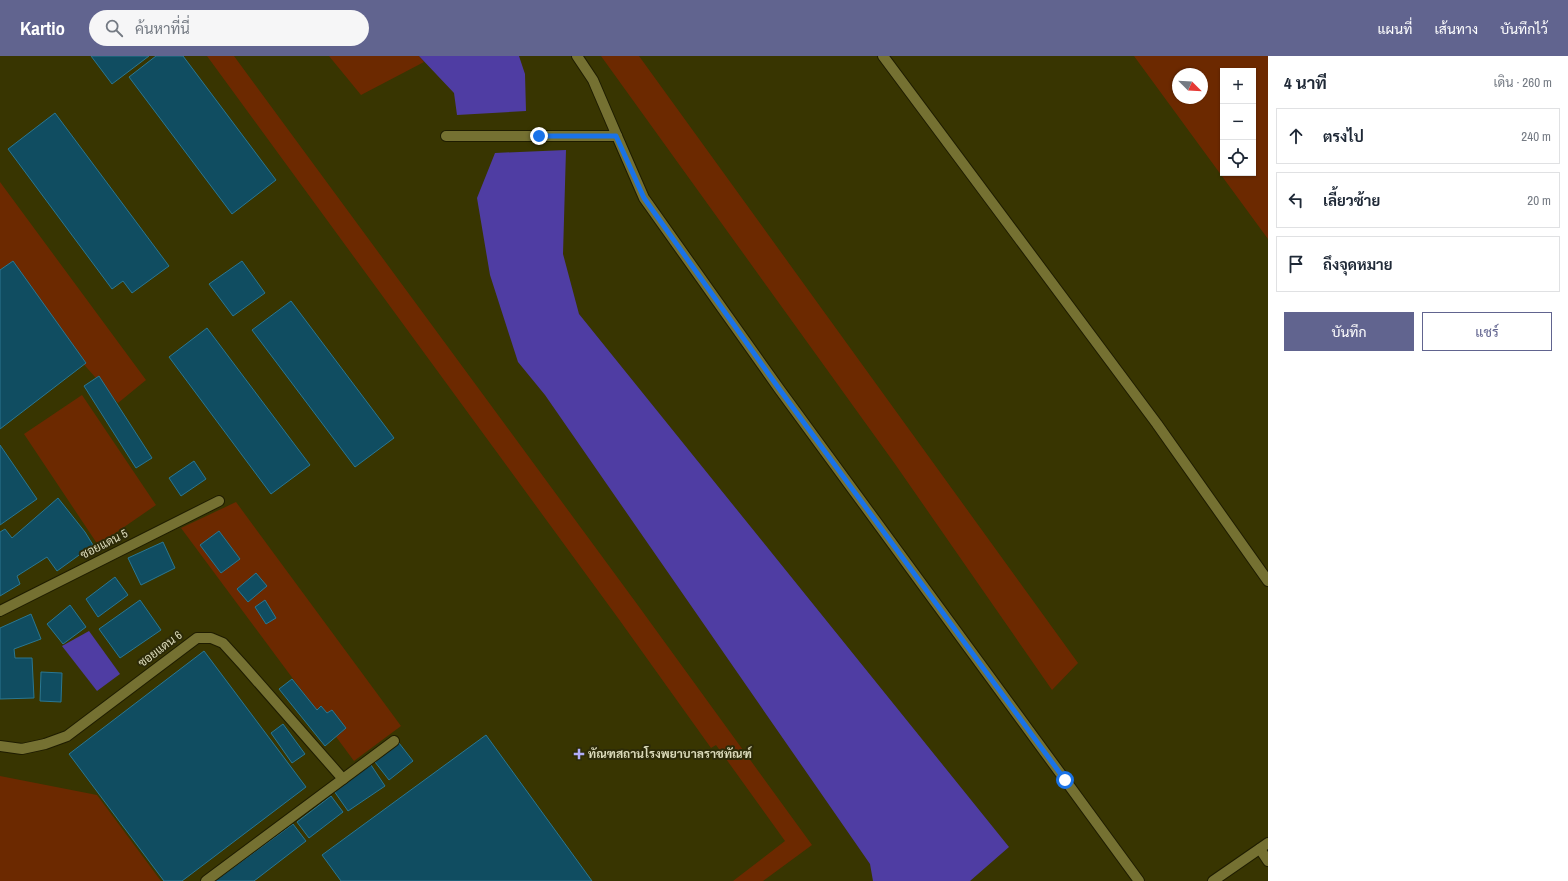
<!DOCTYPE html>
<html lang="th">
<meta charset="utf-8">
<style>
:root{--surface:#fff;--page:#f6f6f7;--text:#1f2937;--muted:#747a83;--line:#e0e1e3;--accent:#61648f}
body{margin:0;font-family:"Archivo Narrow",Sarabun,sans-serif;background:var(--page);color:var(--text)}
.controls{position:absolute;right:12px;top:12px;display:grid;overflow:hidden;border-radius:0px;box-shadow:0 1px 3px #0004}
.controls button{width:36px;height:36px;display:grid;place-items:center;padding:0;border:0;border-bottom:1px solid var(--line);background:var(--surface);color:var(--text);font:20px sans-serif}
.compass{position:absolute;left:1172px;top:12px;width:36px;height:36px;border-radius:50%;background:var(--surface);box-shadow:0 1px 3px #0004;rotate:114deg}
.stop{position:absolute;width:12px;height:12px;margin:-9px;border:3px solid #1a73e8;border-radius:50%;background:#fff}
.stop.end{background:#1a73e8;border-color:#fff;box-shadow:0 1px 4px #0008}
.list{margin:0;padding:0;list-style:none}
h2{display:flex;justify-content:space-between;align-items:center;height:52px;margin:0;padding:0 16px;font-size:17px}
h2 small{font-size:13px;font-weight:400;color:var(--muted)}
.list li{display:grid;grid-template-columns:26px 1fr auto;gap:12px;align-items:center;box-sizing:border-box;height:56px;margin:0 8px 8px;padding:0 8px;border:1px solid var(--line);border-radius:0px}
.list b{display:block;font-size:15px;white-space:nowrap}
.list em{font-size:13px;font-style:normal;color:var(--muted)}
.actions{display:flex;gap:8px;padding:12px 16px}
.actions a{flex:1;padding:9px 0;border:1px solid var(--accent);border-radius:0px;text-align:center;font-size:14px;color:var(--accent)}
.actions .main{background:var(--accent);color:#fff}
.icon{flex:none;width:22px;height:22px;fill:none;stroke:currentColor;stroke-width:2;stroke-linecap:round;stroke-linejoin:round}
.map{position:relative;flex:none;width:1268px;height:825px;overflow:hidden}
header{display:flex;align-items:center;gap:24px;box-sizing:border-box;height:56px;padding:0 20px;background:var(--accent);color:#fff}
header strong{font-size:19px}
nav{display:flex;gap:22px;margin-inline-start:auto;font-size:14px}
.search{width:280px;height:36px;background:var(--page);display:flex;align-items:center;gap:10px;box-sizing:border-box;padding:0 14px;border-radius:22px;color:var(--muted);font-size:15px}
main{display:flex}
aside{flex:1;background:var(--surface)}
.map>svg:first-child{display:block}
.green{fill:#6c2900;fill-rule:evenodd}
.water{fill:#4f3da3}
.building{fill:#104d61;stroke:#2a7792}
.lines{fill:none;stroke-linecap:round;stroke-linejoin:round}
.service-casing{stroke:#1e1c00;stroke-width:12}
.minor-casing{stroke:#1e1c00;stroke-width:12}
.service{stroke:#757132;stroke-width:10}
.minor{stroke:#757132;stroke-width:10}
.route{stroke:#1a73e8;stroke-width:5}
.poi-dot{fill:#b1adfa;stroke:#2d2b08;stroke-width:1.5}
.labels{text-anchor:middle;stroke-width:4;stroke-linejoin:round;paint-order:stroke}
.street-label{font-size:12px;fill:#dbdaba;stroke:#2d2b08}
.poi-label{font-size:12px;font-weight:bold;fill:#dbdaba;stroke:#2d2b08;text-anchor:start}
</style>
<header>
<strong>Kartio</strong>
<div class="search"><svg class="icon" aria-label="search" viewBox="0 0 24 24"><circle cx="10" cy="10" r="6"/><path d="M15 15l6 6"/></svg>ค้นหาที่นี่</div>
<nav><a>แผนที่</a><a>เส้นทาง</a><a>บันทึกไว้</a></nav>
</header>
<main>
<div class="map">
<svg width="1268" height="825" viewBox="0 0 1268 825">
<rect width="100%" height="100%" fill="#383501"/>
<!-- green -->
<g class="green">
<path d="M207,0H234L637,548L812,789L763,825H733L785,785L716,689L711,692L618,562Z"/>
<path d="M329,0H419L424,6L361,39Z"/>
<path d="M601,0H639L1078,607L1052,634L895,408Z"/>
<path d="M1134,0H1268V183ZM1223,15H1253V117H1223ZM1178,18H1202V42H1178Z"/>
<path d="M0,126L146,324L118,347L4,218L0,219Z"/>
<path d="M82,339L156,449L98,489L24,378Z"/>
<path d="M236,446L401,670L354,705L181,472Z"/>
<path d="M0,720L97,739L161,825H0Z"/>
</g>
<!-- water -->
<g class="water">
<path d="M419,0H519L525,18L526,55L457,59L454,37Z"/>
<path d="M566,94L563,198L579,258L1009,791L970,825H873L870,808L545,339L518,306L490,219L477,142L495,97Z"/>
<path d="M89,575L120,618L97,635L62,590Z"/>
</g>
<!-- building -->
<g class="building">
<path d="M91,0H149L112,28Z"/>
<path d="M156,0H183L276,124L232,158L129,21Z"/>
<path d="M55,57L169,210L132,237L123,225L112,233L8,93Z"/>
<path d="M13,205L86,307L0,373V214Z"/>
<path d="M242,205L265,237L233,260L209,228Z"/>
<path d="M291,245L394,382L355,411L252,274Z"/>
<path d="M207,272L310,409L271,438L169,301Z"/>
<path d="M99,320L152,402L136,412L84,330Z"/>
<path d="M0,389L37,443L0,469Z"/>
<path d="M194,405L206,423L181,440L169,422Z"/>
<path d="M58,442L85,476L93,489L57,515L47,501L17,520L20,528L0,540V476L5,473L12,482Z"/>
<path d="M219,475L240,503L221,517L200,489Z"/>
<path d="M163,486L175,512L141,529L128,502Z"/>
<path d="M256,517L267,530L248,546L237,533Z"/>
<path d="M115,521L128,539L98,561L86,543Z"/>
<path d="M140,544L161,574L120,602L99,573Z"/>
<path d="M265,544L276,562L266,568L255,551Z"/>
<path d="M70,549L86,571L63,588L47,568Z"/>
<path d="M31,558L41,583L14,593L15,602H32L34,642L0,643V572Z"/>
<path d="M204,595L306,731L182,825H164L69,698Z"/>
<path d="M41,616L62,617L61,646L40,645Z"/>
<path d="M292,623L317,654L321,650L327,657L332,654L346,672L325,690L279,633Z"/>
<path d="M283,668L305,698L292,707L271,677Z"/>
<path d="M486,679L592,825H341L322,799Z"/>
<path d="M399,687L413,705L389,724L375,706Z"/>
<path d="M371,709L385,730L348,755L334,735Z"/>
<path d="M331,740L343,756L309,782L297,766Z"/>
<path d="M293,768L306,785L254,825H215Z"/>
</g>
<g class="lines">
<defs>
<g id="service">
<path d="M883,0L1157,368L1268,525"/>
<path d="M0,555L219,445"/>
<path d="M0,690L22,693L45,688L67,680L197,582H211L223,587L243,609L343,723"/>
<path d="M1260,793L1268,805"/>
<path d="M206,825L394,685"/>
</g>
<g id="minor">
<path d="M577,0L593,24L617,80"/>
<path d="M446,80H617L644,142L780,334L1139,825"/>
<path d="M1213,825L1268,787"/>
</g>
</defs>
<!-- service casing -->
<use href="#service" class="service-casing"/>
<!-- minor casing -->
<use href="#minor" class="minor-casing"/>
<!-- service -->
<use href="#service" class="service"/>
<!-- minor -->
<use href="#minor" class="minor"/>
</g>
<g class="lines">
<!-- route -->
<path class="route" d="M539,80H616L644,142L780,334L1065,724"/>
</g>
<!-- markers -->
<path class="poi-dot" d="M577 692h4v4h4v4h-4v4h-4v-4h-4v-4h4z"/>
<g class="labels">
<!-- street labels -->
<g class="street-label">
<text transform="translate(104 488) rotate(-27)" y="4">ซอยแดน 5</text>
<text transform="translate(160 593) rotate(-37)" y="4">ซอยแดน 6</text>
</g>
<!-- poi labels -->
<g class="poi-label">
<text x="588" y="702">ทัณฑสถานโรงพยาบาลราชทัณฑ์</text>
</g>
</g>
</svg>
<div class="controls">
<button>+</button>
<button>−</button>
<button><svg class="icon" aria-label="locate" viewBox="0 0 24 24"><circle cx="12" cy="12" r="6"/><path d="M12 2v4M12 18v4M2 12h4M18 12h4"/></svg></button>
</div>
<svg class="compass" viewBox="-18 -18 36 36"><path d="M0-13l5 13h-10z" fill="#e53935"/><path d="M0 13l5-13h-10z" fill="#747a83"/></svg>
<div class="stop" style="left:1065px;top:724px"></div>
<div class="stop end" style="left:539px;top:80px"></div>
</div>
<aside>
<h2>4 นาที<small>เดิน · 260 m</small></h2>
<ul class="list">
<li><svg class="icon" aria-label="ahead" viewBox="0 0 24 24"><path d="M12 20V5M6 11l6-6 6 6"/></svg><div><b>ตรงไป</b></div><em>240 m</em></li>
<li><svg class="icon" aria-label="left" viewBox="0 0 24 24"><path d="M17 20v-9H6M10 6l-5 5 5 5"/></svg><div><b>เลี้ยวซ้าย</b></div><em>20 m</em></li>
<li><svg class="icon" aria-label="arrive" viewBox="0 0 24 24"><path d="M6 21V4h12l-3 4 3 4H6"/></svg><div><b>ถึงจุดหมาย</b></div></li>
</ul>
<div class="actions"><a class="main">บันทึก</a><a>แชร์</a></div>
</aside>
</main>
